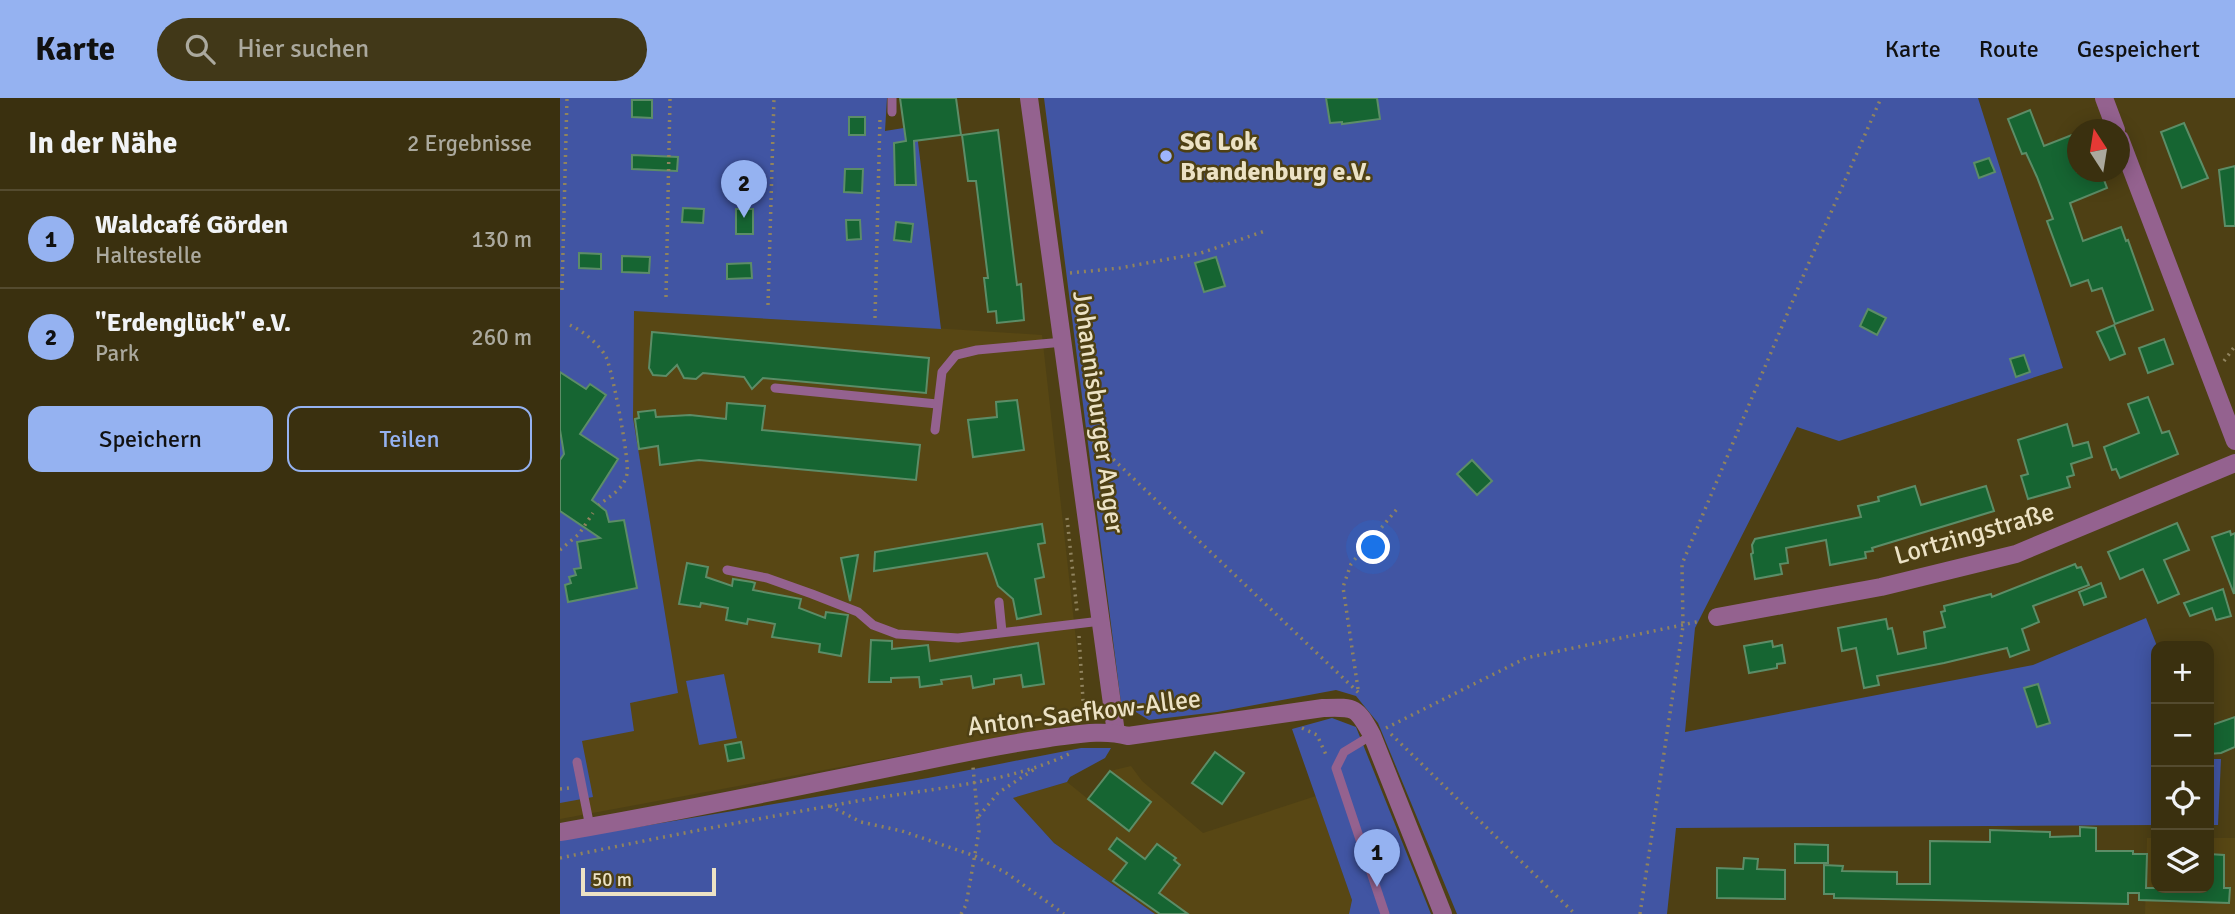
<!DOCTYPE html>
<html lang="de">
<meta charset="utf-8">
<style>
:root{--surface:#3a300f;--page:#413818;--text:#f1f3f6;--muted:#aba99e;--line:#544b2f;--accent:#95b2f1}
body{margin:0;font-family:Signika,sans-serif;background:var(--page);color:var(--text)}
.controls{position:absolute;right:21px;bottom:21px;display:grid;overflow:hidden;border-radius:14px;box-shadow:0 4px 18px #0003}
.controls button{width:63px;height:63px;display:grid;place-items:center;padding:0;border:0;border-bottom:2px solid var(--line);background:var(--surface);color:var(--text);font:35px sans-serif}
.compass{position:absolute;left:1507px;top:21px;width:63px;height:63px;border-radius:50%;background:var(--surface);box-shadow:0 4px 18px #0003;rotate:348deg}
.scale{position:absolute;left:21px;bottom:18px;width:135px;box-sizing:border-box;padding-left:7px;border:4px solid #ece2c5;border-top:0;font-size:19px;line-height:24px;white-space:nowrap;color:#ece2c5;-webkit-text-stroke:5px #4e4014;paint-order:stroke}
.you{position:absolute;left:814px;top:450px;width:24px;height:24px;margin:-18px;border:5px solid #fff;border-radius:50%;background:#1a73e8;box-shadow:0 0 0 10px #1a73e833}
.badge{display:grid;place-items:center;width:46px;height:46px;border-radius:50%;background:var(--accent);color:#111;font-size:23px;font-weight:700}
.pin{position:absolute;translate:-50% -58px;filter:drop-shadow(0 2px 4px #0008)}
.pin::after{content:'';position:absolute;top:37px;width:24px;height:21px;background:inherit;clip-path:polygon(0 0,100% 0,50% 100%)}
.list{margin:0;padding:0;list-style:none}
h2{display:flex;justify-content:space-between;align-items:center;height:91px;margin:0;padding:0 28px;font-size:30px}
h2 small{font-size:23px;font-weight:400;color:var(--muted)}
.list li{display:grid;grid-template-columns:46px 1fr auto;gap:21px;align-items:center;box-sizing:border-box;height:98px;padding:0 28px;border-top:2px solid var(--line)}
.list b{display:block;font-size:26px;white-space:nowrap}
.list p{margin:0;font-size:23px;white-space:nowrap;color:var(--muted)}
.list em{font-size:23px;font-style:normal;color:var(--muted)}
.actions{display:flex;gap:14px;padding:21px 28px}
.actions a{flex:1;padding:16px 0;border:2px solid var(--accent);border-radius:14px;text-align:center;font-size:24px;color:var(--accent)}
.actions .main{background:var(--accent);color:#111}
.icon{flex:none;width:38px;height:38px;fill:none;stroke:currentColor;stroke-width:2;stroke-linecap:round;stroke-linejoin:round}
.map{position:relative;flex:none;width:1675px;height:816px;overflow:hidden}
header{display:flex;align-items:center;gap:42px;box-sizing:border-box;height:98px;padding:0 35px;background:var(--accent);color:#111}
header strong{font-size:33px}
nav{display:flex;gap:38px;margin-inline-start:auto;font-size:24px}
.search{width:490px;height:63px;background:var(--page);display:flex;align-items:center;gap:18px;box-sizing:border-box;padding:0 24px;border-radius:38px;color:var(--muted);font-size:26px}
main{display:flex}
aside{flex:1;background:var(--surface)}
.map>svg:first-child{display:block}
.built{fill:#584714}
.green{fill:#4155a3}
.building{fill:#166532;stroke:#5c8d67;stroke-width:2}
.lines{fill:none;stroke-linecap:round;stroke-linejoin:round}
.path{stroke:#90835e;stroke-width:3.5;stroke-dasharray:2 5;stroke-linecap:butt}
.service{stroke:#94628f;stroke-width:9}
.minor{stroke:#94628f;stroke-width:18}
.poi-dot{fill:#9db4fd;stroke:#4e4014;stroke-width:2.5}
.labels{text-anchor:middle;stroke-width:5;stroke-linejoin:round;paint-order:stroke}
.poi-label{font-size:26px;font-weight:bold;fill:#ece2c5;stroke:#4e4014;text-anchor:start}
.street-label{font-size:26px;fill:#ece2c5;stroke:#4e4014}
</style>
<header>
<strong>Karte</strong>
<div class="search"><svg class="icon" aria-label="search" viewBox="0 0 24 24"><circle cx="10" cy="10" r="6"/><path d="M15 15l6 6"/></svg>Hier suchen</div>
<nav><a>Karte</a><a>Route</a><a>Gespeichert</a></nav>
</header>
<main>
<aside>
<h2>In der Nähe<small>2 Ergebnisse</small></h2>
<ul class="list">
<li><span class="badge">1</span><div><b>Waldcafé Görden</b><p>Haltestelle</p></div><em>130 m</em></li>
<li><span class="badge">2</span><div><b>&quot;Erdenglück&quot; e.V.</b><p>Park</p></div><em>260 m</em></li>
</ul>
<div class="actions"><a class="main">Speichern</a><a>Teilen</a></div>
</aside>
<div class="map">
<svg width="1675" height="816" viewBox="0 0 1675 816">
<rect width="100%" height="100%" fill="#4e4014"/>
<!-- built -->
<g class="built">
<path d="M0,206L482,237L519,569L523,624L0,721Z"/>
<path d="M571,668L582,683L643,735L756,698L792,802L789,816H595L494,745L452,700L507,684L528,701L550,673Z"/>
<path d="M1587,740H1596V790H1649V740H1675V816H1585Z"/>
</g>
<!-- green -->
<g class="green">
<path d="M0,0H327L325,33L356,28L381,231L74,213L73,320L118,595L70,605L74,633L22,643L33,699L0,705Z"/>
<path d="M484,0H1418L1503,270L1279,343L1237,329L1135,530L1125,634L1473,567L1586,520L1597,548L1596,727L1116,730L1107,816H897L818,625L796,598L776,592L657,614L589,622L561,605Z"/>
<path d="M164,576L177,640L139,647L126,583Z"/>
<path d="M772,620L796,629L871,816H789L792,802L732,631Z"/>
<path d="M521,650H551L545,660L510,679L507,684L453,700L494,745L595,816H0V742L368,680Z"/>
<path d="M1649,661H1661L1658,727H1649Z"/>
</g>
<!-- building -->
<g class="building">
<path d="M340,0H396L401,37L354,43L356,87H335L334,45L346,43Z"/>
<path d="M766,0H817L820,21L782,26V24L770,25Z"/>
<path d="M72,2H92V20L72,19Z"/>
<path d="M1470,12L1484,48L1517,35V74H1541L1547,90L1510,105L1523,143L1561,129L1566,143L1568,142L1593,212L1555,226L1542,190L1532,193L1528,182L1511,188L1487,123L1493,121L1477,79L1466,55L1462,56L1448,21Z"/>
<rect x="289" y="19" width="16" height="18"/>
<path d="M1624,25L1648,80L1622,90L1601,34Z"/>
<path d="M438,32L457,187L461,186L464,222L437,225L436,213L428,214L424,180H428L416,83H408L402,37Z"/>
<path d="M72,57L118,59L117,73L72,71Z"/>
<path d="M1429,60L1435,74L1419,80L1414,65Z"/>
<path d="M1675,68V128H1665L1659,72Z"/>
<path d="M285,71H303L302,95L284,94Z"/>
<path d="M123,110L144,111L143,125L122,124Z"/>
<rect x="176" y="111" width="17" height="25"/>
<path d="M286,122H300L301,141L287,142Z"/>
<path d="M336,124L353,126L351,144L334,142Z"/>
<path d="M19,155L41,156V171L19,170Z"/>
<path d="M62,158L90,159L89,175L62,174Z"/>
<path d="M656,159L665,188L644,194L635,165Z"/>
<path d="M191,165L192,180L167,181V166Z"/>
<path d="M1308,211L1326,220L1317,237L1300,228Z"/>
<path d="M1554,227L1565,256L1550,262L1537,234Z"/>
<path d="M92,234L369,260L366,295L203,280L192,291L184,279L143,275L136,281L124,280L117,267L106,278L93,277L89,270Z"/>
<path d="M1604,241L1613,266L1588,275L1579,250Z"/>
<path d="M1464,257L1470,274L1456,279L1450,261Z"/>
<path d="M0,274L26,291L30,286L46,297L20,336L58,361L32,402L46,413L49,424L64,422L77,490L8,504L5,487L11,485L9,479L16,477L14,471L21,470L17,444L40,440L0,413V362L4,356L0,332Z"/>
<path d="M1588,299L1602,335L1609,333L1618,356L1560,380L1556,371L1552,372L1544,349L1579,335L1568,306Z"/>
<path d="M457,302L464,352L413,359L408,322L437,319L436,304Z"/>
<path d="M167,305L205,308L202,332L360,347L356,382L139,362L100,367L98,348L79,351L75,321L79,320L78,314L95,312L96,319L130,317L166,321Z"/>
<path d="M1507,326L1513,348L1528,344L1532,359L1511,366L1514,377L1507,379L1510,389L1468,401L1461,378L1468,376L1458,342Z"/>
<path d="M912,362L932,383L917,397L897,376Z"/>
<path d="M1355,388L1361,407L1426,388L1434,413L1312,450L1313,453L1305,454L1306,460L1270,467L1266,442L1226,450L1228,465L1220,466L1222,476L1195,481L1191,456L1193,455L1192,447L1195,441L1301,419L1298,408L1319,403L1318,399Z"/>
<path d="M1617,425L1629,452L1604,462L1619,496L1598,505L1583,471L1560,481L1548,454Z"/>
<path d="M482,426L485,445L478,446L484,479L475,481L481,516L457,521L453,501L438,488L427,455L314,473L315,454Z"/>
<path d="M1670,433L1671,437L1675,435L1674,496L1652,439Z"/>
<path d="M298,457L290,503L281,460Z"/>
<path d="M127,465L148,469L146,479L172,488L173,481L192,484L195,485L193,492L241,501L239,510L265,520L266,514L288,517L281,558L259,554L260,546L212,539L215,526L188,521L187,526L166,522L168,510L141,505L140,509L119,506Z"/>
<path d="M1515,466L1517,470L1521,469L1529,487L1473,508L1479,524L1462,531L1469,552L1450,559L1447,550L1384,565L1317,578L1319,587L1304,590L1296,550L1282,553L1278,530L1326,521L1328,531L1332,530L1338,556L1366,550L1364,534L1385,529L1381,514L1385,513L1384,508L1431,496L1432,499Z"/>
<path d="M1541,485L1546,499L1524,507L1519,494Z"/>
<path d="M1663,491L1671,518L1656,522L1652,510L1630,518L1624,505Z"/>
<path d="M311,542L332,543V551L368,547L370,563L478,545L484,586L463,589L461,577L434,581V586L413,590L411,578L381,582L382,586L360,589L359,579L331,580V584H309Z"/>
<path d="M1212,543L1213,549L1222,547L1225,565L1217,566V570L1189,575L1184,548Z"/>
<path d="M1478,586L1490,625L1477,629L1464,590Z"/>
<path d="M1675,619V649L1661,655L1649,656V628Z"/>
<path d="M181,644L184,660L168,663L165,647Z"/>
<path d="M655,654L684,675L662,706L632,685Z"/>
<path d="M550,673L591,704L569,733L528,701Z"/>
<path d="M1520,729L1536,730V753H1573V756H1587L1586,790H1649V756L1664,757V790H1670L1669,805L1579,802V795H1568V806L1274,800V796H1264V767L1283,768L1282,773L1337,774V786H1370V743L1430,744V732L1490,734V739L1520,738Z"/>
<path d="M557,740L585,761L597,746L616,760L614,762L620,767L599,795L628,816H600L553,783L567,765L549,751Z"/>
<path d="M1235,746L1268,747V765H1235Z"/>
<path d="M1184,760L1198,761L1197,771L1225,772V801L1157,800V770L1183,771Z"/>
</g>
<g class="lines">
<!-- path -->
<g class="path">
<path d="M510,175L560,170L641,155L705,133"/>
<path d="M2,192L7,0"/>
<path d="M106,199L110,0"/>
<path d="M208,207L214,0"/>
<path d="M315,220L320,20"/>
<path d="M10,227C23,233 39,246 46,259C52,270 70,364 67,376C64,391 50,398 39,407"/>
<path d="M1664,263L1675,248"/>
<path d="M533,342L801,597"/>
<path d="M507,420L517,513"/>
<path d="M0,452L19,436L33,415"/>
<path d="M519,538L524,618"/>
<path d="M798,591L783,489L791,466L837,411"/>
<path d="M742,630L757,637L767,659"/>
<path d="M826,630L966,560L1141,523"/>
<path d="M831,636L1015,816"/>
<path d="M0,691L9,690"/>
<path d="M270,708L301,724L342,733L415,758L448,776L504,816"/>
<path d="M419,718L438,695L476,670"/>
<path d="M0,760C101,739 201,720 303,702C369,691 449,685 509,656"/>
<path d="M401,816L406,807L419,733L413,669"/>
<path d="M1080,816L1123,528L1122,466L1244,176L1321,0"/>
</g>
<!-- service -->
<g class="service">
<path d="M332,14V0"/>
<path d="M215,290L377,306"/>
<path d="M375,332L382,274L396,257L417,252L503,244"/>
<path d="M167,472L207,480L252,496L298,514L313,527L337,536L398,540L541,523"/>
<path d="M439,504L442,534"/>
<path d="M812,637L784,654L776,670L825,816"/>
<path d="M17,664L30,729"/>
</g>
<!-- minor -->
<g class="minor">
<path d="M469,0L556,635"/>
<path d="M1544,0L1556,32"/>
<path d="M1560,41L1675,343"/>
<path d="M1157,519L1321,489L1456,456L1675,365"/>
<path d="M0,734C120,714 239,688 359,664C402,655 446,646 489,640C515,637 542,631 568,638L763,610C795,609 796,608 812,637L883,816"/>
</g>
</g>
<!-- markers -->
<circle class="poi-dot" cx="606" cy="58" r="7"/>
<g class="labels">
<!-- poi labels -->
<g class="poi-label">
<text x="620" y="52">SG Lok<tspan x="620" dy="30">Brandenburg e.V.</tspan></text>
</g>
<!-- street labels -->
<g class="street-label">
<text transform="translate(539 314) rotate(82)" y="9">Johannisburger Anger</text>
<text transform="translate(1414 435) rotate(-16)" y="9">Lortzingstraße</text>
<text transform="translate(524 614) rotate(-7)" y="9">Anton-Saefkow-Allee</text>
</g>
</g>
</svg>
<div class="controls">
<button>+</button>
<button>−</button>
<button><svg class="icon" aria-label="locate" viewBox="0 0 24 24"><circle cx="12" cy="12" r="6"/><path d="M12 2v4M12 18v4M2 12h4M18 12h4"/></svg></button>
<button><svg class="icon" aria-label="layers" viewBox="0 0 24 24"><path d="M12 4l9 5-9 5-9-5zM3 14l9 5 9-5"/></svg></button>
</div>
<svg class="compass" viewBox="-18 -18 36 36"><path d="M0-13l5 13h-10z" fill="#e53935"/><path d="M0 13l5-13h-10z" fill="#aba99e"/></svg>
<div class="scale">50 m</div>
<div class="you"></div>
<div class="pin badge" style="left:817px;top:789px">1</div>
<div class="pin badge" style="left:184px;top:120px">2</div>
</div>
</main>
